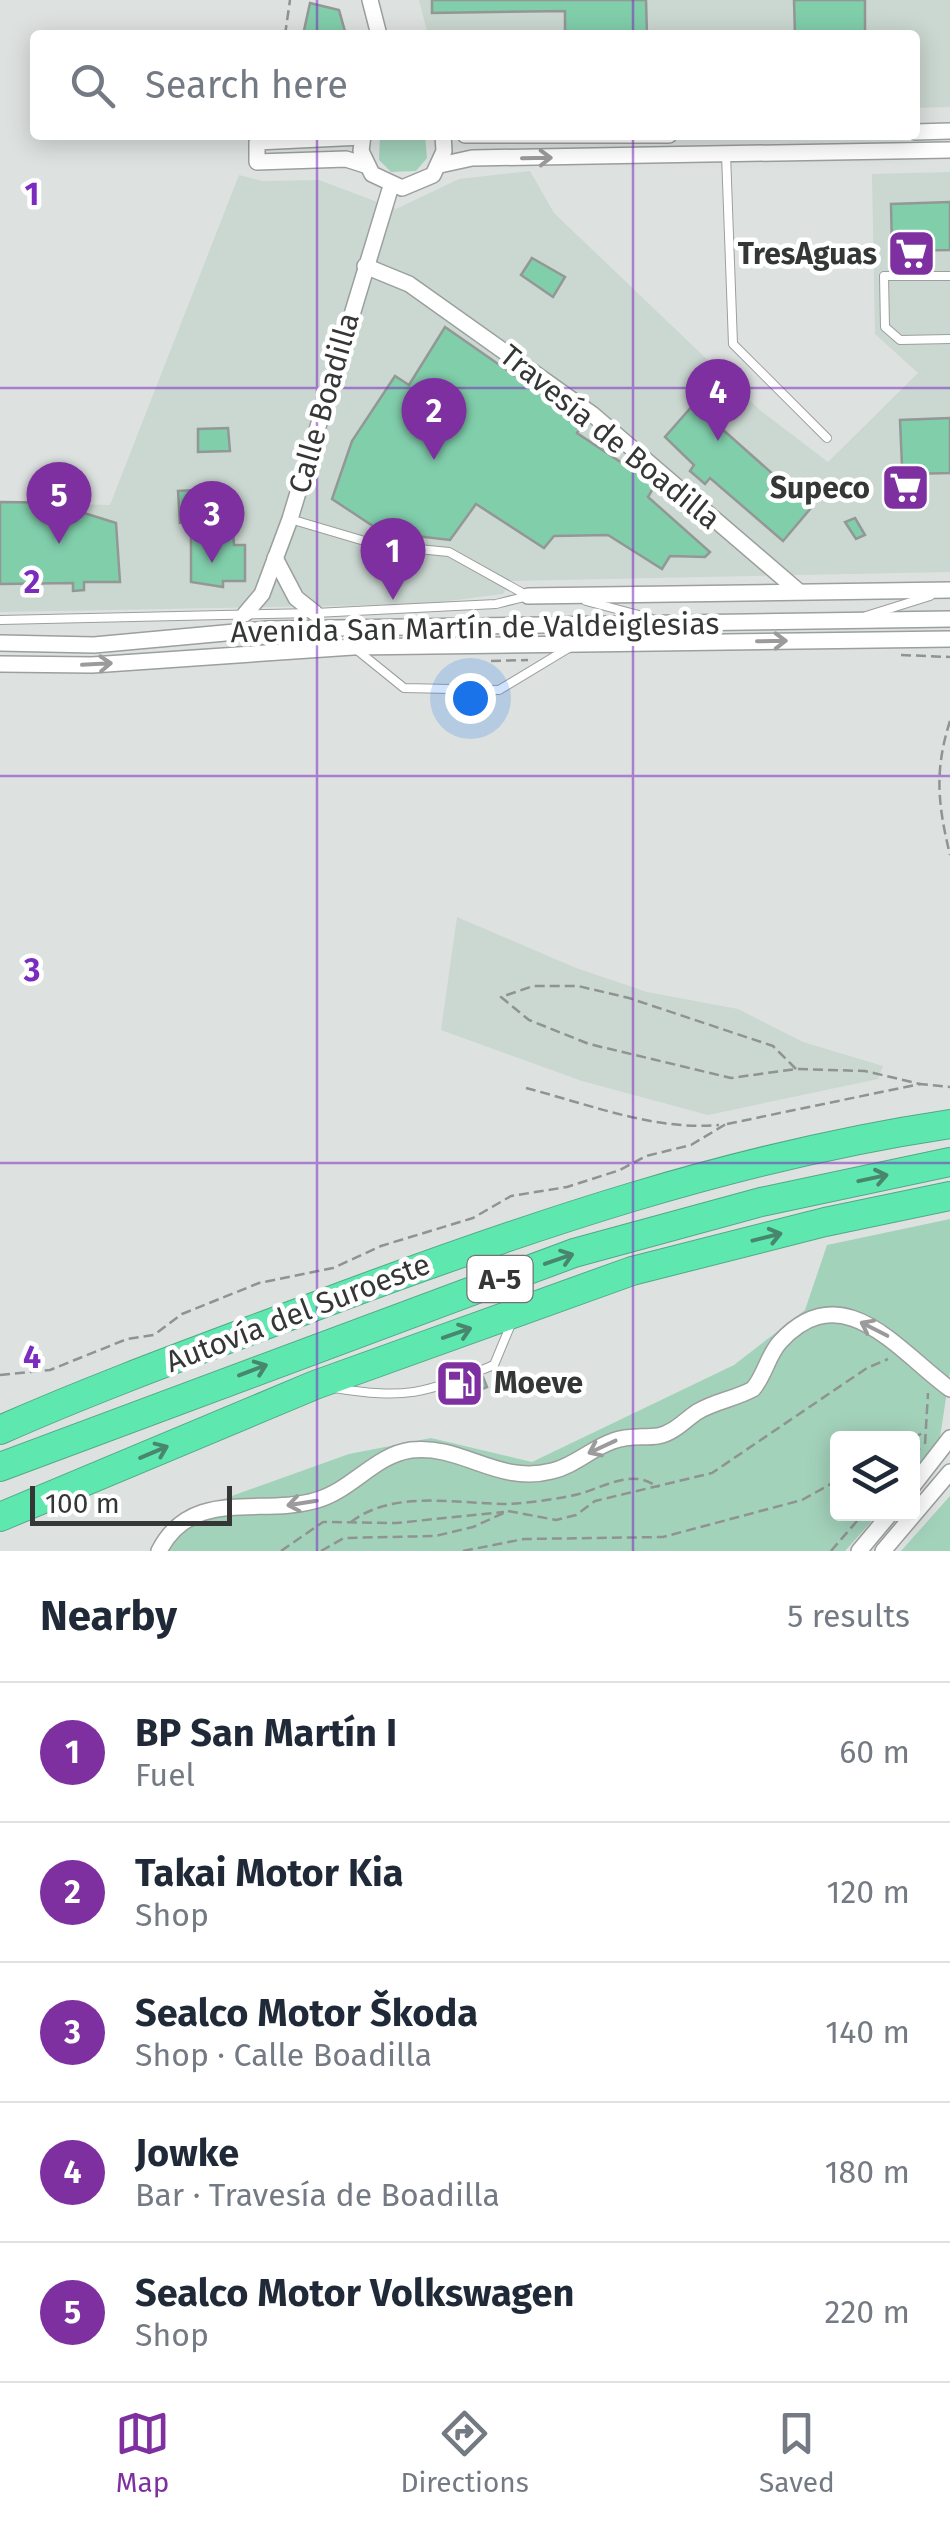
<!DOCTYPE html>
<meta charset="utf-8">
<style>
:root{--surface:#fff;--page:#f2f2f3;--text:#1f2937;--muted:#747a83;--line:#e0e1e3;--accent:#7e30a1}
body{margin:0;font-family:"Fira Sans",sans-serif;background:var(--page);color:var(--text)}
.controls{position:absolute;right:30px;bottom:30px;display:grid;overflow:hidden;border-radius:10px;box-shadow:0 5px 25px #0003}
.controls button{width:90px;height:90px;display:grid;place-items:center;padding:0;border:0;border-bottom:2px solid var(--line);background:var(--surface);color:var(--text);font:50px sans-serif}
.scale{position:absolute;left:30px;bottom:25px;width:202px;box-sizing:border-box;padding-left:10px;border:5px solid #353736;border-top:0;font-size:28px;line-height:35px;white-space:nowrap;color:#353736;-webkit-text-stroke:8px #fff;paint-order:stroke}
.you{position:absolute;left:470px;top:698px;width:35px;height:35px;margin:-25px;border:8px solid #fff;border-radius:50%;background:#1a73e8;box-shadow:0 0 0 15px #1a73e833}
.badge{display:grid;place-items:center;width:65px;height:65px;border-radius:50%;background:var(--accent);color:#fff;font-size:32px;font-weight:700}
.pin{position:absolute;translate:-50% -82px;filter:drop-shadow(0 2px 5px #0008)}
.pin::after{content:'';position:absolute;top:52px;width:35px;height:30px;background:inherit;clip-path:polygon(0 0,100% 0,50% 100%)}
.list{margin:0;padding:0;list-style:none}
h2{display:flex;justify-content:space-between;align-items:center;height:130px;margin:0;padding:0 40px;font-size:42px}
h2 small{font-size:32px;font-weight:400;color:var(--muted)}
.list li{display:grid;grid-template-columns:65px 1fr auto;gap:30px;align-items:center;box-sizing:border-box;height:140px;padding:0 40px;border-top:2px solid var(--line)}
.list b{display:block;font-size:38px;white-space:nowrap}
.list p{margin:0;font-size:32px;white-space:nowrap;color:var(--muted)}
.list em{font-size:32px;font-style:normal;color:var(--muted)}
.icon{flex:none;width:55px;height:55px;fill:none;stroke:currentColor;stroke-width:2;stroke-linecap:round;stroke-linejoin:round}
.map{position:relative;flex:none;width:950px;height:1551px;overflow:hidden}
.search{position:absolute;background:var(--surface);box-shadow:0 5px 25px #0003;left:30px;right:30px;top:30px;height:110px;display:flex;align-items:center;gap:25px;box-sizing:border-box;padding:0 35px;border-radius:10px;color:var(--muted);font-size:38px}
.sheet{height:830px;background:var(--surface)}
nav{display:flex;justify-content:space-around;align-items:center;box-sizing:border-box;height:140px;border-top:2px solid var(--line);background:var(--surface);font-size:28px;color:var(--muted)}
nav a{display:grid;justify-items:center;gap:5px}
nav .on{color:var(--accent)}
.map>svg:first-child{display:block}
.built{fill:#cbd7d1}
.green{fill:#a3d2bb}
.building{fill:#81ceab;stroke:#939896;stroke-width:2.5}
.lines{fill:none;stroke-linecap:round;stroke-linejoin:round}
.service-casing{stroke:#9b9f9d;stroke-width:10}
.minor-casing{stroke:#9b9f9d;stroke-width:18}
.motorway-casing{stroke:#50a985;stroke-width:30}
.path{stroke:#8f9391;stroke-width:2.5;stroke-dasharray:10 5;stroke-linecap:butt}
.service{stroke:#fff;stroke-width:8}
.minor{stroke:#fff;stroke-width:15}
.motorway{stroke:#5fe7b0;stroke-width:28}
.oneway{stroke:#9a9b9a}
.oneway2{stroke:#48866d}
.grid{fill:none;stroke:#7b2cbf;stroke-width:2.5;stroke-opacity:0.55}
.labels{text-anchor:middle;stroke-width:9;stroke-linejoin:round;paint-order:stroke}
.shield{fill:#fff;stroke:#727372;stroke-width:2.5}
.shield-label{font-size:28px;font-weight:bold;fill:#353736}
.poi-label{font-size:30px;font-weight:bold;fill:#353736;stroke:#fff;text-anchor:end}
.street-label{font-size:30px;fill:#353736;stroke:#fff}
.grid-label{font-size:32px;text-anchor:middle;font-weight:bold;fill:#7b2cbf;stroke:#fff;stroke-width:9;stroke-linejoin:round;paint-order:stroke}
</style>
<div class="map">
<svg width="950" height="1551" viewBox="0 0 950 1551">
<rect width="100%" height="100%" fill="#dde2e0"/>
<!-- built -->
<g class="built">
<path d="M419,0H950V107L915,108V35H428Z"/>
<path d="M530,171L554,213L761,411L828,462L918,373L875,334L872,174L950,172V572L511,581L503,594L425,604L0,612V502L110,505L239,175L262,181L319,180L396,209L459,179Z"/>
<path d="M457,917L576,968L647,992L738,1009L803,1042L883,1066L878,1079L708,1115L582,1081L441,1030Z"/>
</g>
<!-- green -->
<g class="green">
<path d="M380,135H425L427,158L416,171L391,172L379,160Z"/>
<path d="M950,1219V1372L939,1444L913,1474L912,1438H838V1514H878L845,1551H152L201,1507L349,1454L431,1438L532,1462L734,1365L805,1310L827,1245Z"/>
<path d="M950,1496V1551H901Z"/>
</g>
<!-- building -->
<g class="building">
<path d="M432,0H646L647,35H565V11L432,13Z"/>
<path d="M794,0H865V35H795Z"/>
<path d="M310,3L339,10L346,35H303Z"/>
<path d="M950,202V250L892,251L891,204Z"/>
<path d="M532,258L565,277L553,297L521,275Z"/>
<path d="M445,327L583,423L577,433L655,485L648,497L710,552L705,557L670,556L662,569L608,535L554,536L544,548L476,504L450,540L382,532L332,499L352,441L395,376L409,385Z"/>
<path d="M694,404L811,508L783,541L710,478L705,484L690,471L694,465L665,437Z"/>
<path d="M950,418V473L912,474L902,466L900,420Z"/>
<path d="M228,428L230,451L198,452V429Z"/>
<path d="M197,490V496L230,495L234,545H245V581H223V587L191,582V522L180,523L178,491Z"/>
<path d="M0,502L82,503L84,513L116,523L120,582H84V590L73,591V583L0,584Z"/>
<path d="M855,518L865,535L856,539L845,522Z"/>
<path d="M483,1377L487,1387L456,1400L442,1393Z"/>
</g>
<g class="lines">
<defs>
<g id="service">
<path d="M726,154L733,344L827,438"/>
<path d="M950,276H884L885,327L900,340L950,339"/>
<path d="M290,519L378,545L449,552L528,596"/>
<path d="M586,601L650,618"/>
<path d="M866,616L930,596"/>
<path d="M0,620L315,613L496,604L528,596"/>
<path d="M357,650L404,688L499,690L572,646"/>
<path d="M334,1388C410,1400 424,1393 494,1365L511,1324"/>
</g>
<g id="minor">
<path d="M370,0L379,35"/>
<path d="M915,132L950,131"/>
<path d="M363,135L361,151L372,174L402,188L433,175L444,151L443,135"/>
<path d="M465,135H669"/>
<path d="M362,137L257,142V162L346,159L365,165"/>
<path d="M440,165L472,158L950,150"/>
<path d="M365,266L409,284L592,414L797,590"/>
<path d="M275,558L296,598L315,613"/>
<path d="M528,596L950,590"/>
<path d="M245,614L262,594L290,519L391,186"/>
<path d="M0,643L94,645L268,629L950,619"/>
<path d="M0,664L92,665L353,647L950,639"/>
<path d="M912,1487L950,1438"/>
<path d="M159,1551C192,1486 262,1517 317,1500C352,1490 375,1455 411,1450C462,1444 497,1485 552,1471C574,1466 592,1448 613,1441C629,1435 643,1438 658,1436C674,1433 685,1420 697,1412C715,1401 735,1399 753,1389C765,1375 768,1355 780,1342C843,1273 900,1353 950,1389"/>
<path d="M859,1551L890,1514"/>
<path d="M883,1551L950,1472"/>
</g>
<g id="motorway">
<path d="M0,1430C106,1383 216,1344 324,1303C527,1227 735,1156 950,1124"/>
<path d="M0,1467L574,1253L761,1202L950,1162"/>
<path d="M0,1517L315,1385L632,1271L825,1222L950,1196"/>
</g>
</defs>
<!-- service casing -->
<use href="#service" class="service-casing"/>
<!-- minor casing -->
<use href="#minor" class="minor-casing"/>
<!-- motorway casing -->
<use href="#motorway" class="motorway-casing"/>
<!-- path -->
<g class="path">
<path d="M285,35L290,0"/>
<path d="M901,655L950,657"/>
<path d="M491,661L528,660"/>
<path d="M950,721C934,771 938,805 950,855"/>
<path d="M796,1069L773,1046L629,998L578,986H533L501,997L529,1020L589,1044L731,1078L796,1069L865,1071L920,1084"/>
<path d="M526,1088C588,1104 655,1131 719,1125"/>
<path d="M727,1124L920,1084L950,1087"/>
<path d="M0,1375L50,1370L127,1339L154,1335L182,1314L259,1283L333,1268L381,1246L473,1218L511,1196L567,1187L620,1170L646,1156L691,1145L726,1124"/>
<path d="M912,1438L923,1433"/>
<path d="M925,1444L928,1393"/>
<path d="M912,1454L923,1446"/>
<path d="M351,1522C394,1489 458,1504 508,1504C528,1503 550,1500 570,1496C591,1493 615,1477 637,1479C644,1479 653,1484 659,1487"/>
<path d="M281,1551L323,1522L396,1523L504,1512"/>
<path d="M321,1551L344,1538L435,1536L473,1527L508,1511L556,1520L576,1515L595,1501L712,1473L867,1368L888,1359"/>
<path d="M463,1551L524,1539L663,1537L802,1500L838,1480"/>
<path d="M831,1551L863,1514"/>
</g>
<!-- service -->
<use href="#service" class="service"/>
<!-- minor -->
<use href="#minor" class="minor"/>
<!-- motorway -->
<use href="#motorway" class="motorway"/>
</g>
<!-- one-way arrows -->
<defs><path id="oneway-shaft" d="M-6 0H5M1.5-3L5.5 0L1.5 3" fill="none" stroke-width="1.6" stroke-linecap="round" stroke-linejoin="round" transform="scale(2.5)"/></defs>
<g class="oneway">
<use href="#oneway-shaft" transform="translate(537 158) rotate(-1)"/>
<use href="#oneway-shaft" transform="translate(772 641) rotate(-1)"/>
<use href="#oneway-shaft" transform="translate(97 664) rotate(-3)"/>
<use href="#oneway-shaft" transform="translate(874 1329) rotate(-153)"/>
<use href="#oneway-shaft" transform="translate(602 1447) rotate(155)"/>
<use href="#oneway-shaft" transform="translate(302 1503) rotate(171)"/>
</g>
<g class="oneway2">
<use href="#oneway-shaft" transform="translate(873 1178) rotate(-12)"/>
<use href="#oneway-shaft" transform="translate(767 1237) rotate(-14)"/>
<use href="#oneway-shaft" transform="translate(559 1259) rotate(-19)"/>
<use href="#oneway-shaft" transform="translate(457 1333) rotate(-19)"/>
<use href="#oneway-shaft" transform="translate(253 1370) rotate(-21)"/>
<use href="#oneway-shaft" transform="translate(154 1452) rotate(-23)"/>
</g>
<!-- grid -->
<path class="grid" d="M317,0V35M633,0V35M317,135V1551M633,135V1551M0,388H950M0,776H950M0,1163H950"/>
<!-- icons -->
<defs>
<symbol id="supermarket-square" viewBox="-11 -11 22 22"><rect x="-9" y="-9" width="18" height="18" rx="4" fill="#7e30a1" stroke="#fff"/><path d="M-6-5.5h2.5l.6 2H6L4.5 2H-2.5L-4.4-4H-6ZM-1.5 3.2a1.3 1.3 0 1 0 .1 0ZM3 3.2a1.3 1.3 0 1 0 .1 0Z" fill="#fff"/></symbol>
<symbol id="fuel-square" viewBox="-11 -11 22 22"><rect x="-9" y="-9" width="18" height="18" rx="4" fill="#7e30a1" stroke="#fff"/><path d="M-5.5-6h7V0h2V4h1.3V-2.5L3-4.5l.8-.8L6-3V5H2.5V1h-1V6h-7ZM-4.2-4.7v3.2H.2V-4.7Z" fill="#fff"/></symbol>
</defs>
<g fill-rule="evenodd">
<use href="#supermarket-square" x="884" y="226" width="55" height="55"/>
<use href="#supermarket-square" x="878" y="460" width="55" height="55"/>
<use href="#fuel-square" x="432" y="1356" width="55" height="55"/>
</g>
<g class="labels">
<!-- shield labels -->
<rect class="shield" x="467.5" y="1256" width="65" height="46" rx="8"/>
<g class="shield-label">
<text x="500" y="1289">A-5</text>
</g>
<!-- poi labels -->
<g class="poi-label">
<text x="877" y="264">TresAguas</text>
<text x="870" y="498">Supeco</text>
<text x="494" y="1393" text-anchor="start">Moeve</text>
</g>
<!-- street labels -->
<g class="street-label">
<text transform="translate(324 403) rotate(-74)" y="10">Calle Boadilla</text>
<text transform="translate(610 437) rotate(39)" y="10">Travesía de Boadilla</text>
<text transform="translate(475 628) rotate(-1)" y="10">Avenida San Martín de Valdeiglesias</text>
<text transform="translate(298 1313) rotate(-21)" y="10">Autovía del Suroeste</text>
</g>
</g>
<g class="grid-label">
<text x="32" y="205">1</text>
<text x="32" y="593">2</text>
<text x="32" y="981">3</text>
<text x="32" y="1368">4</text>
</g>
</svg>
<div class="controls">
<button><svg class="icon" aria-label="layers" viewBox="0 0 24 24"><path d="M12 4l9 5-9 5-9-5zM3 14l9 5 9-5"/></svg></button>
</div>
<div class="scale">100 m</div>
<div class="you"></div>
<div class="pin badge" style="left:393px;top:600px">1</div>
<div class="pin badge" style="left:434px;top:460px">2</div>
<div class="pin badge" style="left:212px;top:563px">3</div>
<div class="pin badge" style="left:718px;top:441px">4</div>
<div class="pin badge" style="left:59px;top:544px">5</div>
<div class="search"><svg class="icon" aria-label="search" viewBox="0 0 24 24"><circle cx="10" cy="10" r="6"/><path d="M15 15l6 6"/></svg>Search here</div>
</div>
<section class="sheet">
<h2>Nearby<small>5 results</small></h2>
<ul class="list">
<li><span class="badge">1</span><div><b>BP San Martín I</b><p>Fuel</p></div><em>60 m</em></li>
<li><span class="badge">2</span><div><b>Takai Motor Kia</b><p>Shop</p></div><em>120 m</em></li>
<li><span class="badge">3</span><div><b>Sealco Motor Škoda</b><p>Shop · Calle Boadilla</p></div><em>140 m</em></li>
<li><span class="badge">4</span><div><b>Jowke</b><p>Bar · Travesía de Boadilla</p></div><em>180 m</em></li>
<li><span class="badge">5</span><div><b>Sealco Motor Volkswagen</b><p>Shop</p></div><em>220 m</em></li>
</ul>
</section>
<nav>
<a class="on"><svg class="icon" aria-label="map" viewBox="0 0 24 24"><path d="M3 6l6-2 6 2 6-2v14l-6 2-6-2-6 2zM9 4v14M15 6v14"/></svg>Map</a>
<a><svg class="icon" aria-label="directions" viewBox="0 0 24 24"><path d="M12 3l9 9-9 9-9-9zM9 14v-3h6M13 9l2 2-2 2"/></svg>Directions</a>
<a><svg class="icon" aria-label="saved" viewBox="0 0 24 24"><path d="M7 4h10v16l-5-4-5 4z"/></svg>Saved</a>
</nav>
